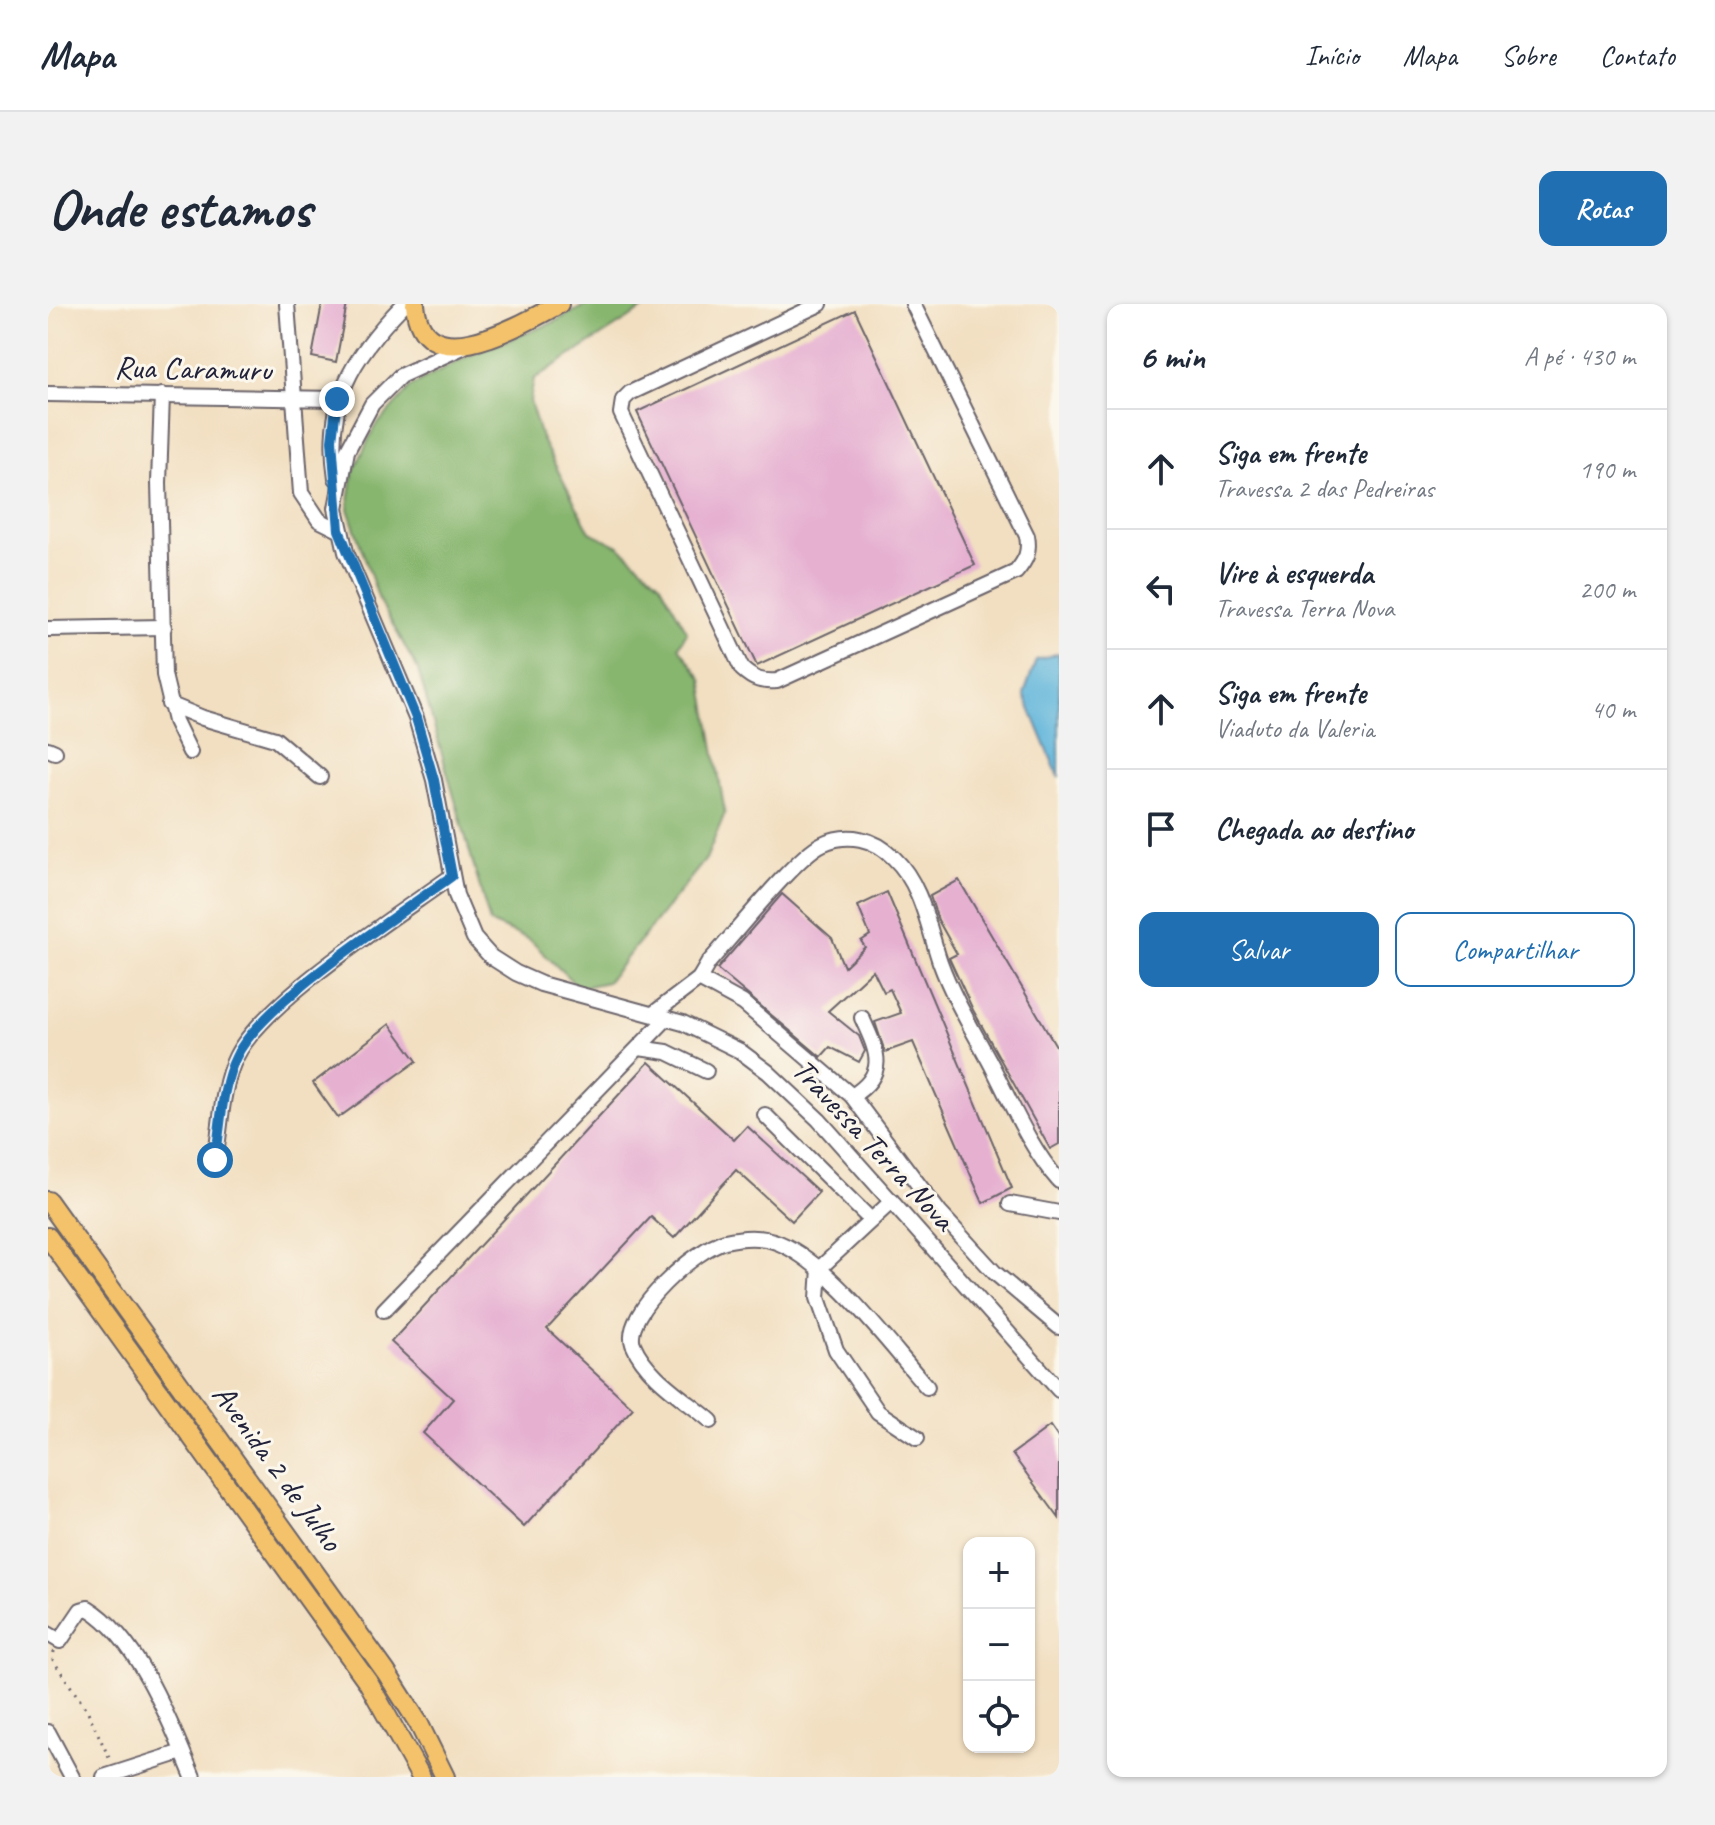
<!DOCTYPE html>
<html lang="pt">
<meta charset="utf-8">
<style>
:root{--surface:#fff;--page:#f2f2f3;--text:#1f2937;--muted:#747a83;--line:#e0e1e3;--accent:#1f6fb2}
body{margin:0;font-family:Caveat,sans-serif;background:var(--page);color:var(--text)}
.controls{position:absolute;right:24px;bottom:24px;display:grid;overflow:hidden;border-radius:16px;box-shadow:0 2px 6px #0004}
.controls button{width:72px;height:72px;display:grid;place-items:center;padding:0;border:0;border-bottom:2px solid var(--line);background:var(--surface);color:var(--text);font:40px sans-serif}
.stop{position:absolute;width:24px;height:24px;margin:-18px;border:6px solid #1f6fb2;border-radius:50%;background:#fff}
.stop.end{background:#1f6fb2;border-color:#fff;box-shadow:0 2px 8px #0008}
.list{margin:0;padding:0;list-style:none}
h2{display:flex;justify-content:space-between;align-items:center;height:104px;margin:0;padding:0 32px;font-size:34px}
h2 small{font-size:26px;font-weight:400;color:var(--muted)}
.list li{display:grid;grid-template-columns:52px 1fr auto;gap:24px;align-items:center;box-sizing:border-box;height:120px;padding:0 32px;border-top:2px solid var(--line)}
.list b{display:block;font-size:30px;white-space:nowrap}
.list p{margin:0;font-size:26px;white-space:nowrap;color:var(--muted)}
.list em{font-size:26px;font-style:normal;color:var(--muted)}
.actions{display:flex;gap:16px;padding:24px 32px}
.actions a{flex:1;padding:18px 0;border:2px solid var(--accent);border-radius:16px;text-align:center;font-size:28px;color:var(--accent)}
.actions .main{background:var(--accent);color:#fff}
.icon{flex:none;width:44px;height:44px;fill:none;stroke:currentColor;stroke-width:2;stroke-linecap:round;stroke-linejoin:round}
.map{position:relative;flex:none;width:1011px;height:1473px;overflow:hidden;border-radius:16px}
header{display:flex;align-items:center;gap:48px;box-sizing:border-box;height:112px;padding:0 40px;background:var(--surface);border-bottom:2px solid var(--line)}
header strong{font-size:38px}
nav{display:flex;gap:44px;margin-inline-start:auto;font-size:28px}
.intro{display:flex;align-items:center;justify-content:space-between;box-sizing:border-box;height:192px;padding:0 48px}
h1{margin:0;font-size:56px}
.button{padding:20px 36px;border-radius:16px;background:var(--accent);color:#fff;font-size:28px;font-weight:700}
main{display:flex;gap:48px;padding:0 48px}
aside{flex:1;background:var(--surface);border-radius:16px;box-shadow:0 2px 6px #0004}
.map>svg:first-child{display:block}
.forest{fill:#87b66e;stroke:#546c54;stroke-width:2}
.water{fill:#5db4da;stroke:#406b8a;stroke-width:2}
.building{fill:#e6b1d1}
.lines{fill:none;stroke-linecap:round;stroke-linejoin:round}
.minor-casing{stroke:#6b646a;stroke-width:18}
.major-casing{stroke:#6b646a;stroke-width:22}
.path{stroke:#6b646a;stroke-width:3;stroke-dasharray:2 6;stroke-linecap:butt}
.minor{stroke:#fff;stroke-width:14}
.major{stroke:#f4c26a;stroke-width:18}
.route{stroke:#1f6fb2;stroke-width:10}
.labels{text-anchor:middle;stroke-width:6;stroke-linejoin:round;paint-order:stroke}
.street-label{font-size:32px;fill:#22223b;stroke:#fbf7ec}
</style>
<header>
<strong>Mapa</strong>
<nav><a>Início</a><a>Mapa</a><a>Sobre</a><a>Contato</a></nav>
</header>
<div class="intro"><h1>Onde estamos</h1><a class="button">Rotas</a></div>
<main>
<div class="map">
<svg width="1011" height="1473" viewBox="0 0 1011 1473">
<rect width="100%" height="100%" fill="#fbf7ec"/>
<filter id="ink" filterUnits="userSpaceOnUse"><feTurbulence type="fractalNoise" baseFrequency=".0125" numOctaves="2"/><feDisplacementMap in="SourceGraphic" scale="16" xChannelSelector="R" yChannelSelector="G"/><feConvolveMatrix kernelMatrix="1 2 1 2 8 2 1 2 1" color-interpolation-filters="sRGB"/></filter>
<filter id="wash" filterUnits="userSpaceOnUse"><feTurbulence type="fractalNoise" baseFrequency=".006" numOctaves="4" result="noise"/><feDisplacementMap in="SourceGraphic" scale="32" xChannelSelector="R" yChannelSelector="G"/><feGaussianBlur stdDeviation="1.8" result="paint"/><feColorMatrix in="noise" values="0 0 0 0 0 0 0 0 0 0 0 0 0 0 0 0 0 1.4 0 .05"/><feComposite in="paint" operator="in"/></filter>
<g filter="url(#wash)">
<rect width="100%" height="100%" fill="#f2dfc1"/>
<!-- forest -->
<path class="forest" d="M540,0H603L486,75L482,97L493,134L542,228L571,242L612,279L639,327L631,343L654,375L677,509L658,555L559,678L531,684L481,635L442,619L370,366L331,296L300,205L305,169L326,124L364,82L420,52L504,19Z"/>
<!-- water -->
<path class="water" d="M1011,349V474L976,390L988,356Z"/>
<g id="blocks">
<!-- building -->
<g class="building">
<path d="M274,0H299L288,58L264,53Z"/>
<path d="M807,6L927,261L709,362L589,108Z"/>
<path d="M911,576L1011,747V840L1002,845L925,706L901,654L909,650L890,616L882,592Z"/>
<path d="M839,588L964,884L935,899L865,738L837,748L827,718L853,709L842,685L836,688L825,666L780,707L811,732L817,747L811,758L782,743L773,753L669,665L734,590L784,634L796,663L817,643L813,637L822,631L810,602Z"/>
<path d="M342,720L369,757L290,814L265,779Z"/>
<path d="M601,758L686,836L699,822L771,888L744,917L688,866L626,934L603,913L499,1025L585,1104L476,1223L375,1129L405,1095L343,1038Z"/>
<path d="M1002,1122L1011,1135V1214L964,1150Z"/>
</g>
</g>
</g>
<g filter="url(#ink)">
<use href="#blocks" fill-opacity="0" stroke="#6b646a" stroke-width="2"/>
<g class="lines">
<defs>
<g id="minor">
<path d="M239,0L253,189L271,216L291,226"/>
<path d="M772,0L582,89L575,96L573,109L694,365C706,376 714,378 729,377L968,268C978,256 982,248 979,232L865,0"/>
<path d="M415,43L352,72L324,100L299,147L288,204L298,248L368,414L386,476L408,591L426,634L443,653L468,669L493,680L635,719L692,747L720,768L771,816L1011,1086"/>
<path d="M0,90L289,95"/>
<path d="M114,91L111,179L116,371L127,417L142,448"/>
<path d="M288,174C276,98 304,53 356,0"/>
<path d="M0,325L116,323"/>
<path d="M121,400L155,414L227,435L272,473"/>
<path d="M0,445L7,448"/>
<path d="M651,675L695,699L804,792L891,908L947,969L1011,1023"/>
<path d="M605,710L651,675L661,658C685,632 747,553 774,540C800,528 826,534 846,554C874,581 880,623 892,658C905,694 926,728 944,762C964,801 982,844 1011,877"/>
<path d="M591,744L619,748L658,767"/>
<path d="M804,792C841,769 829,747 814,714"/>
<path d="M717,811L823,916"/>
<path d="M167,856C173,824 173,783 188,753C215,697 350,611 404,572"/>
<path d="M844,897L772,964L770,994L788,1046L830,1108L869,1134"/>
<path d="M962,900L1011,909"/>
<path d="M336,1006L619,714"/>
<path d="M663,1117C637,1095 598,1072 585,1040C574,1009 649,944 677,937C694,933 715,932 731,939C782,960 841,1040 879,1083"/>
<path d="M0,1330L12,1337L33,1306L40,1304C91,1335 123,1420 145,1473"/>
<path d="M0,1428L24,1473"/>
<path d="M56,1473L134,1448"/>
</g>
<g id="major">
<path d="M367,0C374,80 474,20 511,0"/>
<path d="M0,897L338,1368L371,1420L397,1473"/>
<path d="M0,933L320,1378L373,1473"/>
</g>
</defs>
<!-- minor casing -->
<use href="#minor" class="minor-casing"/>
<!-- major casing -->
<use href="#major" class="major-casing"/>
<!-- path -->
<path class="path" d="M6,1347L5,1356L40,1408L62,1456"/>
<!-- minor -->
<use href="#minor" class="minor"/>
<!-- major -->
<use href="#major" class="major"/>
</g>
</g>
<g class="lines" filter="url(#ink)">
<!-- route -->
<path class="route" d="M167,856C173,824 173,783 188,753C214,698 351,611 404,572L386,476L368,414L291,226L284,136L289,95"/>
</g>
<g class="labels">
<!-- street labels -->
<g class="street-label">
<text transform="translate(145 64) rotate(1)" y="11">Rua Caramuru</text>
<text transform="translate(826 840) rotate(47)" y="11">Travessa Terra Nova</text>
<text transform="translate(230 1163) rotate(54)" y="11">Avenida 2 de Julho</text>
</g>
</g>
</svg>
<div class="controls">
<button>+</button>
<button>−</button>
<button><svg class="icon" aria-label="locate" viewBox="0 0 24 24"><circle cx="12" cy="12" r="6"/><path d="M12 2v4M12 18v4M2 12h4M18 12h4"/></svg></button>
</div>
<div class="stop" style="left:167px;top:856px"></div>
<div class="stop end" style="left:289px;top:95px"></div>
</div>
<aside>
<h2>6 min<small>A pé · 430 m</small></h2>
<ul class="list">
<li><svg class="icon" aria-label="ahead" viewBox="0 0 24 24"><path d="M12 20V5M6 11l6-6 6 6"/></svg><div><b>Siga em frente</b><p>Travessa 2 das Pedreiras</p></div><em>190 m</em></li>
<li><svg class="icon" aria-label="left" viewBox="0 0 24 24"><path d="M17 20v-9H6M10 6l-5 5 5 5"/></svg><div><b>Vire à esquerda</b><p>Travessa Terra Nova</p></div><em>200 m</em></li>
<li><svg class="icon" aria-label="ahead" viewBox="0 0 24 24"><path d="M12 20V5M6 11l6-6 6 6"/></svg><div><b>Siga em frente</b><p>Viaduto da Valeria</p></div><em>40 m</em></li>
<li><svg class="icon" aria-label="arrive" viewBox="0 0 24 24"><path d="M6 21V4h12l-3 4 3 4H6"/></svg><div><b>Chegada ao destino</b></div></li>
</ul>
<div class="actions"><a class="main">Salvar</a><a>Compartilhar</a></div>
</aside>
</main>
